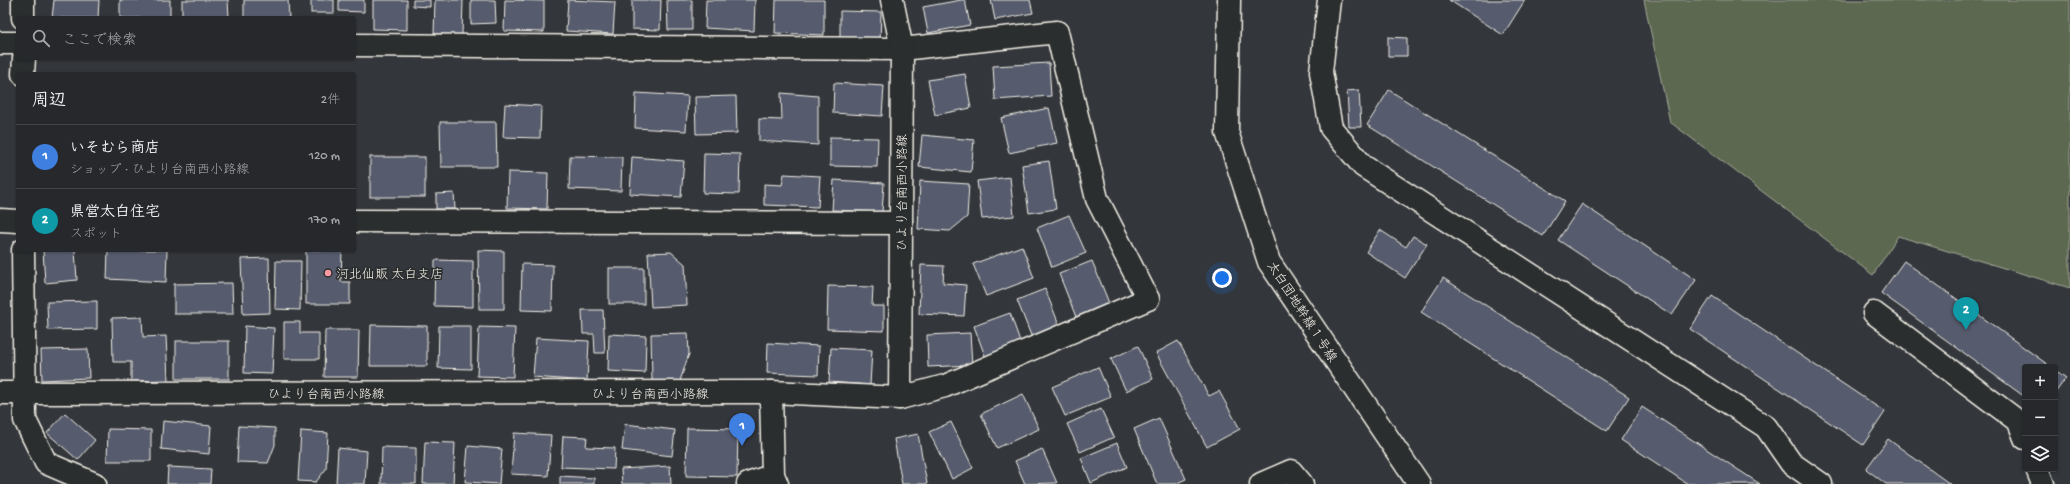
<!DOCTYPE html>
<html lang="ja">
<meta charset="utf-8">
<style>
:root{--surface:#26282c;--page:#2e3034;--text:#f1f3f6;--muted:#a4a6a9;--line:#424448;--accent:#ff9aa2}
body{margin:0;font-family:"Gochi Hand","Klee One",sans-serif;background:var(--page);color:var(--text)}
.controls{position:absolute;right:12px;bottom:12px;display:grid;overflow:hidden;border-radius:4px;box-shadow:0 1px 3px #0004}
.controls button{width:36px;height:36px;display:grid;place-items:center;padding:0;border:0;border-bottom:1px solid var(--line);background:var(--surface);color:var(--text);font:20px sans-serif}
.you{position:absolute;left:1222px;top:278px;width:14px;height:14px;margin:-10px;border:3px solid #fff;border-radius:50%;background:#1a73e8;box-shadow:0 0 0 6px #1a73e833}
.badge{display:grid;place-items:center;width:26px;height:26px;border-radius:50%;background:var(--accent);color:#fff;font-size:13px;font-weight:700}
.pin{position:absolute;translate:-50% -33px;filter:drop-shadow(0 1px 2px #0008)}
.pin::after{content:'';position:absolute;top:21px;width:14px;height:12px;background:inherit;clip-path:polygon(0 0,100% 0,50% 100%)}
.list{margin:0;padding:0;list-style:none}
h2{display:flex;justify-content:space-between;align-items:center;height:52px;margin:0;padding:0 16px;font-size:17px}
h2 small{font-size:13px;font-weight:400;color:var(--muted)}
.list li{display:grid;grid-template-columns:26px 1fr auto;gap:12px;align-items:center;box-sizing:border-box;height:64px;padding:0 16px;border-top:1px solid var(--line)}
.list b{display:block;font-size:15px;white-space:nowrap}
.list p{margin:0;font-size:13px;white-space:nowrap;color:var(--muted)}
.list em{font-size:13px;font-style:normal;color:var(--muted)}
.icon{flex:none;width:22px;height:22px;fill:none;stroke:currentColor;stroke-width:2;stroke-linecap:round;stroke-linejoin:round}
.map{position:relative;flex:none;width:2070px;height:484px;overflow:hidden}
.search{position:absolute;background:var(--surface);box-shadow:0 1px 3px #0004;left:16px;top:16px;width:340px;height:44px;display:flex;align-items:center;gap:10px;box-sizing:border-box;padding:0 14px;border-radius:4px;color:var(--muted);font-size:15px}
.panel{position:absolute;background:var(--surface);box-shadow:0 1px 3px #0004;left:16px;top:72px;width:340px;height:180px;border-radius:4px}
.map>svg:first-child{display:block}
.green{fill:#5c674f;stroke:#a8ac9c}
.building{fill:#565c6e;stroke:#f4f1e8}
.lines{fill:none;stroke-linecap:round;stroke-linejoin:round}
.minor-casing{stroke:#f4f1e8;stroke-width:25}
.minor{stroke:#2a2d2e;stroke-width:22}
.poi-dot{fill:#ff9aa2;stroke:#2a2d2e;stroke-width:1.5}
.labels{text-anchor:middle;stroke-width:3;stroke-linejoin:round;paint-order:stroke}
.street-label{font-size:13px;fill:#f4f1e8;stroke:#2a2d2e}
.poi-label{font-size:13px;fill:#f4f1e8;stroke:#2a2d2e;text-anchor:start}
</style>
<div class="map">
<svg width="2070" height="484" viewBox="0 0 2070 484">
<rect width="100%" height="100%" fill="#33363b"/>
<filter id="ink" filterUnits="userSpaceOnUse"><feTurbulence type="fractalNoise" baseFrequency=".025" numOctaves="2"/><feDisplacementMap in="SourceGraphic" scale="8" xChannelSelector="R" yChannelSelector="G"/><feConvolveMatrix kernelMatrix="1 2 1 2 8 2 1 2 1" color-interpolation-filters="sRGB"/></filter>
<g filter="url(#ink)">
<!-- green -->
<path class="green" d="M1644,0H2070V288L1898,236L1873,275L1670,122Z"/>
<!-- building -->
<g class="building">
<path d="M54,0H99L98,18H52Z"/>
<rect x="120" y="0" width="50" height="18"/>
<path d="M182,0H228L229,18H182Z"/>
<path d="M244,0H288L289,18H244Z"/>
<rect x="311" y="0" width="23" height="13"/>
<path d="M339,0H364V12L339,11Z"/>
<path d="M373,0H407V30L373,29Z"/>
<path d="M413,0H430V7L413,6Z"/>
<path d="M435,0H463L462,35L434,34Z"/>
<path d="M471,0H495L496,23L471,24Z"/>
<path d="M505,0L544,1V32L504,31Z"/>
<path d="M568,0L615,2L613,34L566,31Z"/>
<path d="M632,0H661L660,30L632,29Z"/>
<path d="M667,0H692V30H668Z"/>
<path d="M706,0H755L754,31L705,28Z"/>
<path d="M776,0H824V35L775,33Z"/>
<path d="M961,0H965L970,25L928,33L923,7Z"/>
<path d="M991,0H1030L1033,13L995,20Z"/>
<path d="M1449,0H1525L1503,35Z"/>
<path d="M840,11L881,12L880,42L840,41Z"/>
<path d="M1388,37L1407,38V56H1388Z"/>
<path d="M1049,63L1051,96L995,100L993,66Z"/>
<path d="M965,74L971,108L935,115L928,80Z"/>
<path d="M834,83L884,86L882,116L833,113Z"/>
<path d="M1359,90L1361,127H1349L1347,91Z"/>
<path d="M1389,90L1565,201L1543,236L1367,125Z"/>
<path d="M636,93L688,96L686,131L635,128Z"/>
<path d="M781,93L818,96V145L759,141V119L782,120Z"/>
<path d="M736,96L737,133L696,134L695,97Z"/>
<path d="M505,104L541,106L540,138L503,137Z"/>
<path d="M1049,108L1057,143L1009,153L1001,118Z"/>
<path d="M440,122H496L497,167H441Z"/>
<path d="M922,135L974,140L971,172L919,167Z"/>
<path d="M830,137L878,138L877,167L830,166Z"/>
<path d="M704,153L740,154L739,194L703,193Z"/>
<path d="M570,156L622,157L621,191L569,189Z"/>
<rect x="370" y="157" width="55" height="40"/>
<path d="M632,157L684,161L681,197L630,194Z"/>
<path d="M1049,161L1056,209L1029,213L1022,165Z"/>
<path d="M508,172L548,173L547,209L507,208Z"/>
<path d="M784,174L820,176L818,207L764,205V184L782,185Z"/>
<path d="M1010,177L1014,216L982,219L977,181Z"/>
<path d="M834,180L884,183L882,212L832,210Z"/>
<path d="M920,181L969,184L967,217L950,231L918,229Z"/>
<path d="M454,193L455,209H436V194Z"/>
<path d="M1582,204L1696,280L1672,315L1558,240Z"/>
<path d="M1069,215L1086,253L1052,267L1037,228Z"/>
<path d="M1380,230L1406,247L1413,236L1427,244L1405,278L1366,252Z"/>
<path d="M1022,246L1034,278L986,296L973,264Z"/>
<path d="M43,250H75L77,280L45,283Z"/>
<path d="M108,250H167L166,282L107,279Z"/>
<path d="M306,250H342L341,282H350V304H306Z"/>
<path d="M478,250L504,251V309H479Z"/>
<path d="M671,252L685,264L687,305L651,307L648,253Z"/>
<path d="M269,258L270,313L243,314L241,259Z"/>
<path d="M435,260L473,261V307L434,306Z"/>
<path d="M276,261H301L300,310L275,309Z"/>
<path d="M1092,261L1109,303L1076,317L1059,274Z"/>
<path d="M1904,261L2051,367H2025V397L1881,293Z"/>
<path d="M522,264L553,265L552,311L521,310Z"/>
<path d="M921,265L944,266L943,283L966,285L964,316L919,314Z"/>
<rect x="609" y="268" width="35" height="36"/>
<path d="M1443,278L1629,397L1607,431L1421,312Z"/>
<path d="M232,283L233,314H174V284Z"/>
<path d="M828,286L873,287L872,306H884V331L827,329Z"/>
<path d="M1045,289L1060,327L1032,338L1017,300Z"/>
<path d="M1712,296L1885,412L1863,445L1690,329Z"/>
<path d="M97,301V329L48,330L47,302Z"/>
<path d="M582,310H603L605,353H595L594,334H583Z"/>
<path d="M1010,313L1021,344L985,356L974,326Z"/>
<path d="M142,317L143,337L166,336L168,380L131,381V362H113L112,318Z"/>
<path d="M284,322H300V333H319V359H284Z"/>
<path d="M371,325L427,326V366H370Z"/>
<path d="M245,326L274,328L272,374L244,373Z"/>
<path d="M439,326H471V369L438,368Z"/>
<path d="M479,327L515,328L513,377L477,376Z"/>
<path d="M325,330H359L358,377H324Z"/>
<path d="M688,333L689,354L680,381H652L651,334Z"/>
<path d="M970,333L972,365L928,367L927,335Z"/>
<path d="M609,334L646,336L645,373L608,371Z"/>
<path d="M536,338L589,341L587,381L533,377Z"/>
<rect x="176" y="341" width="53" height="38"/>
<path d="M1178,341L1209,396L1219,391L1240,429L1207,447L1156,353Z"/>
<path d="M768,343L819,346L818,375L767,373Z"/>
<path d="M1138,346L1153,379L1126,391L1111,359Z"/>
<path d="M831,348L872,350L870,385L829,382Z"/>
<path d="M88,349L89,378L42,380L41,350Z"/>
<path d="M1098,367L1111,397L1065,416L1052,387Z"/>
<path d="M2055,370L2066,378L2055,393Z"/>
<path d="M1023,394L1039,429L997,448L981,414Z"/>
<path d="M1642,407L1760,484H1688L1621,440Z"/>
<path d="M1101,409L1114,437L1080,452L1067,424Z"/>
<path d="M65,413L95,440L78,460L47,433Z"/>
<path d="M1159,418L1186,479L1175,484H1157L1134,429Z"/>
<path d="M163,421L211,426L209,454L161,449Z"/>
<path d="M951,422L973,468L952,479L929,432Z"/>
<path d="M625,424L675,430L672,456L622,450Z"/>
<path d="M239,426L275,428V445L268,463L237,462Z"/>
<path d="M687,428L738,429L737,477L686,476Z"/>
<path d="M108,429L151,430V461H107Z"/>
<path d="M301,431L328,433L326,469L316,482L298,481Z"/>
<path d="M514,433L551,435L548,476L511,474Z"/>
<path d="M918,434L927,484H902L894,439Z"/>
<path d="M563,436L587,437L586,447L615,448L614,469L561,467Z"/>
<path d="M1888,439L1950,484H1886L1866,469Z"/>
<path d="M425,442L455,443L453,484H423Z"/>
<path d="M1117,443L1127,467L1091,483L1081,458Z"/>
<path d="M468,446L502,449L499,484L465,482Z"/>
<path d="M382,447L416,448V484H381Z"/>
<path d="M338,448L367,451L365,484H336Z"/>
<path d="M1042,449L1057,483L1025,484L1015,461Z"/>
<path d="M670,466L671,484H622L621,469Z"/>
<path d="M168,467L211,469L210,484H167Z"/>
<path d="M560,476L594,478V484H560Z"/>
</g>
<g class="lines">
<defs>
<g id="minor">
<path d="M23,0V18"/>
<path d="M1229,0L1227,132L1269,262L1419,484"/>
<path d="M1329,0L1321,72L1331,128L1363,166L1766,427L1791,463L1821,484"/>
<path d="M0,43H18"/>
<path d="M354,45L902,49L1057,32L1097,199L1148,299L945,386L900,398"/>
<path d="M23,74L24,58"/>
<path d="M0,220L18,221"/>
<path d="M354,221L901,223"/>
<path d="M23,250L25,420L46,463L95,484"/>
<path d="M1874,313L2019,422L2025,438"/>
<path d="M771,392L773,475L777,484"/>
<path d="M0,393L771,392L900,398L902,49L892,0"/>
<path d="M2037,469L2043,484"/>
<path d="M748,484L773,475"/>
<path d="M1261,484L1291,471L1302,484"/>
</g>
</defs>
<!-- minor casing -->
<use href="#minor" class="minor-casing"/>
<!-- minor -->
<use href="#minor" class="minor"/>
</g>
</g>
<!-- markers -->
<circle class="poi-dot" cx="328" cy="273" r="4"/>
<g class="labels">
<!-- street labels -->
<g class="street-label">
<text transform="translate(901 193) rotate(-90)" y="5">ひより台南西小路線</text>
<text transform="translate(1303 311) rotate(57)" y="5">太白団地幹線１号線</text>
<text x="326" y="398">ひより台南西小路線</text>
<text x="650" y="398">ひより台南西小路線</text>
</g>
<!-- poi labels -->
<g class="poi-label">
<text x="336" y="278">河北仙販 太白支店</text>
</g>
</g>
</svg>
<div class="controls">
<button>+</button>
<button>−</button>
<button><svg class="icon" aria-label="layers" viewBox="0 0 24 24"><path d="M12 4l9 5-9 5-9-5zM3 14l9 5 9-5"/></svg></button>
</div>
<div class="you"></div>
<div class="pin badge" style="left:742px;top:446px;background:#3f7fe0">1</div>
<div class="pin badge" style="left:1966px;top:330px;background:#0f9aa8">2</div>
<div class="search"><svg class="icon" aria-label="search" viewBox="0 0 24 24"><circle cx="10" cy="10" r="6"/><path d="M15 15l6 6"/></svg>ここで検索</div>
<section class="panel">
<h2>周辺<small>2件</small></h2>
<ul class="list">
<li><span class="badge" style="background:#3f7fe0">1</span><div><b>いそむら商店</b><p>ショップ · ひより台南西小路線</p></div><em>120 m</em></li>
<li><span class="badge" style="background:#0f9aa8">2</span><div><b>県営太白住宅</b><p>スポット</p></div><em>170 m</em></li>
</ul>
</section>
</div>
